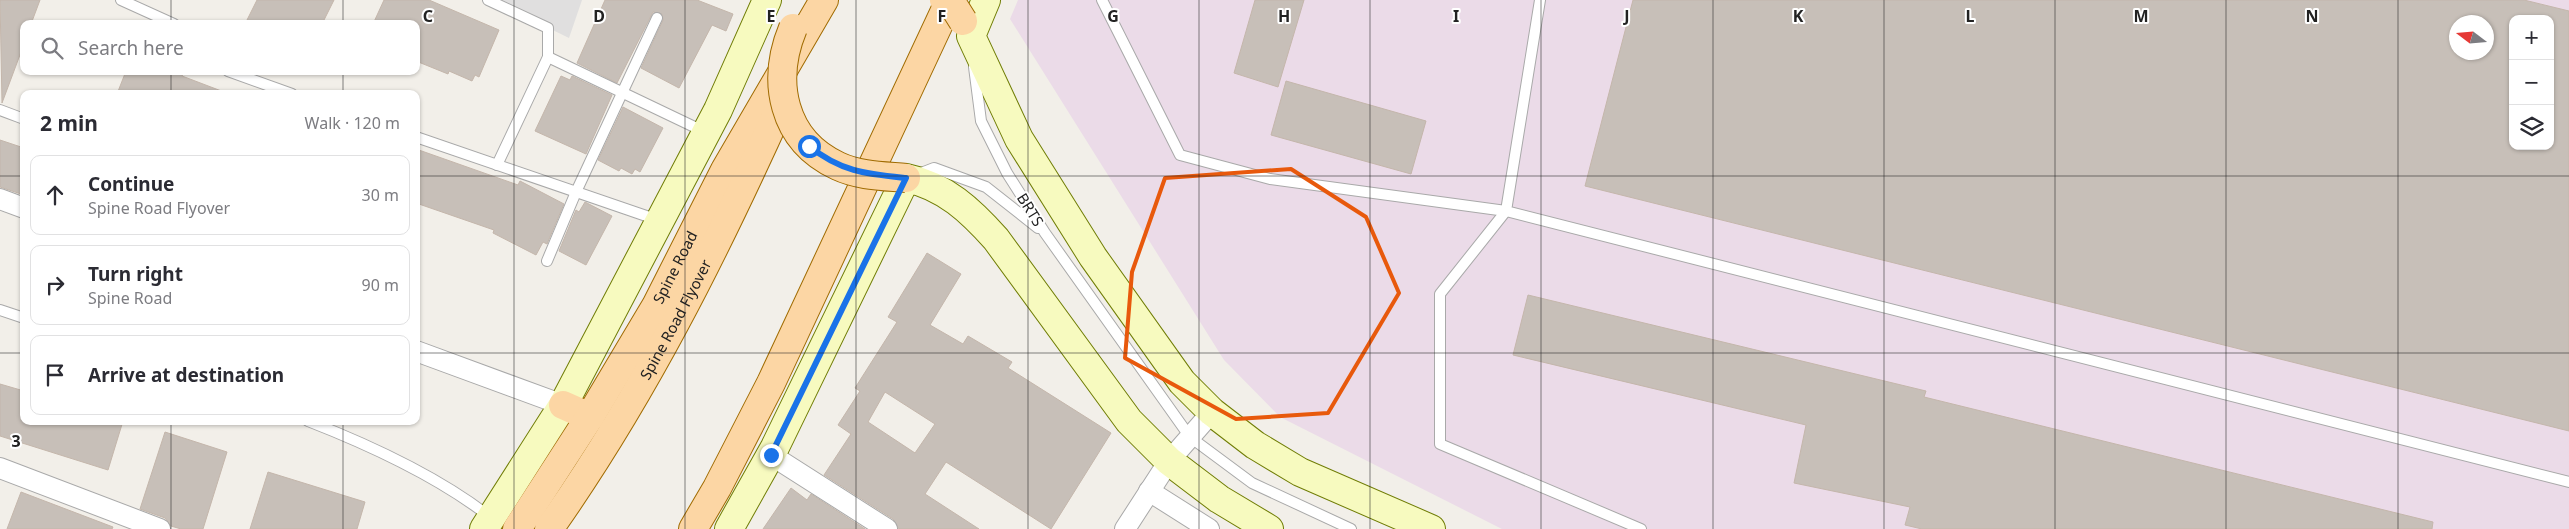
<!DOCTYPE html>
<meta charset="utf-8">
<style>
:root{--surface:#fff;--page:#f7f7f7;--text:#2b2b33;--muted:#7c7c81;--line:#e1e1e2}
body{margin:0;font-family:"Noto Sans",sans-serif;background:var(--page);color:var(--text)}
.controls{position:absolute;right:15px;top:15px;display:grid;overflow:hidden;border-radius:10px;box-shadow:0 1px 4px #0004}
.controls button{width:45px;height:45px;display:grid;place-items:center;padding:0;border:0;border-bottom:1px solid var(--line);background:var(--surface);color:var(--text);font:25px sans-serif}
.compass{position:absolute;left:2449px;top:15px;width:45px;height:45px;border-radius:50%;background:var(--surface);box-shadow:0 1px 4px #0004;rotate:286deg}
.stop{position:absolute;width:15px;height:15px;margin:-11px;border:4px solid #1a73e8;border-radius:50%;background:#fff}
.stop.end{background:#1a73e8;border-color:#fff;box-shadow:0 1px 5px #0008}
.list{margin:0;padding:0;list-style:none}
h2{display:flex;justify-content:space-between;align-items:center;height:65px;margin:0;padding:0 20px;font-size:21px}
h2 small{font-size:16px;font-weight:400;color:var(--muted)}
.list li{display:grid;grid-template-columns:32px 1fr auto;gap:15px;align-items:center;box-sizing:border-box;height:80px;margin:0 10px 10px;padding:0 10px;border:1px solid var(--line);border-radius:10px}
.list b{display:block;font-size:19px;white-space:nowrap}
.list p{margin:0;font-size:16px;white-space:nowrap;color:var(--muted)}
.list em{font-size:16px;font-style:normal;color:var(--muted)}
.icon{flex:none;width:28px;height:28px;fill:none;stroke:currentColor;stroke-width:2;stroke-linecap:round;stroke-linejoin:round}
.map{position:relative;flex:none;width:2569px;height:529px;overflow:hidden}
.search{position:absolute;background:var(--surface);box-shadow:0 1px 4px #0004;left:20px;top:20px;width:400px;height:55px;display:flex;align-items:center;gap:12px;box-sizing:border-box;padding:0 18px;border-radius:10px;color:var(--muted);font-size:19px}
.panel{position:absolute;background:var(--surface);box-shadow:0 1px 4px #0004;left:20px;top:90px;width:400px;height:335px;border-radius:10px}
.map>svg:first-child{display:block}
.residential{fill:#e0dfdf}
.industrial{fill:#ebdbe8;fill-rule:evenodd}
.building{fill:#c7bfb8;stroke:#c4b6ab;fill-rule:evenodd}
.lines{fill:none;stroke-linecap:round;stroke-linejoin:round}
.lane-casing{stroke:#a9a9a9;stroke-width:12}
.street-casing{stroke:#a9a9a9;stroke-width:22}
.secondary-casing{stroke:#707d05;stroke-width:30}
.primary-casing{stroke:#a06b00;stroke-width:30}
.lane{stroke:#fff;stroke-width:10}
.street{stroke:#fff;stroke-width:20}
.secondary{stroke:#f7fabf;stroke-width:28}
.primary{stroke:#fcd6a4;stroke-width:28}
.primary-bridge-casing{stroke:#a06b00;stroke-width:30;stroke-linecap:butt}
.primary-bridge{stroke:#fcd6a4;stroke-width:28}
.route{stroke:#1a73e8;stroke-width:6}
.marked{fill:none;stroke:#e8590c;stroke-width:4;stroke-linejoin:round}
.grid{fill:none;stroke:#222;stroke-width:1;stroke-opacity:0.55}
.labels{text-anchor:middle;stroke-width:4;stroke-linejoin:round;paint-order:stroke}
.street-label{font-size:15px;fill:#222;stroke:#fff}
.grid-label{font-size:16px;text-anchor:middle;font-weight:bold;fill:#222;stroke:#fff;stroke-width:4;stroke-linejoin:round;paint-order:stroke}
</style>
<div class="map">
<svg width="2569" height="529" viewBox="0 0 2569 529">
<rect width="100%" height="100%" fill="#f2efe9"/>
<!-- residential -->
<path class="residential" d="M491,0H582L569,38Z"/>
<!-- industrial -->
<path class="industrial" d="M1018,0H2569V529H1502L1280,417L1224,360L1010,19ZM2513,19H2550V146H2513ZM2456,22H2486V52H2456Z"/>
<!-- building -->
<g class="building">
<path d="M0,0H40L31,24H24V44L2,103Z"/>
<path d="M257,0H334L322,24H245Z"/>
<path d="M384,0H429L499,30L479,77L475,75L472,81L449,71L448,74L416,61V24H373Z"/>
<path d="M605,0H697L733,14L726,31L712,25L679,88L641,68L663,20L662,14L653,12L617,83L577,63Z"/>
<path d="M1255,0H1304L1278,87L1234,73Z"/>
<path d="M1633,0H2524L2569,11V431L1585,186ZM2513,19H2550V146H2513ZM2456,22H2486V52H2456Z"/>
<path d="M126,71H184L182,76L224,92V94H117Z"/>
<path d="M561,76L570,80L572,76L612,95L586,154L535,131Z"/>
<path d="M1286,81L1426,121L1411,174L1271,135Z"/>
<path d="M623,107L663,128L640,172L635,169L632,174L621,168L619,171L598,160Z"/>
<path d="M0,140L24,148V184L21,194L0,187Z"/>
<path d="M416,149L518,185L520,181L564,204L547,244L543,242L536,255L493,233L494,230L416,203Z"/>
<path d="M585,202L612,216L586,265L559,251L576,210L579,212Z"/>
<path d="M927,253L961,274L930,325L963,344L968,336L1012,362L1008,368L1111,433L1051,529L946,462L925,494L979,529H899L893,519L824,475L851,434L838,425L860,391L855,388L897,322L888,317ZM885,392L935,424L915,453L868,422Z"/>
<path d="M1528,295L1926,391L1924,397L2433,522L2432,529H1922L1905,525L1910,507L1794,483L1806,425L1513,355Z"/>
<path d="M0,384L24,391V421H123L108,470L0,436Z"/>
<path d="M165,432L227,452L203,529H181L171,526L165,518L140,509Z"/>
<path d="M268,472L365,502L357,529H250Z"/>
<path d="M791,488L807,500L811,494L865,529H763Z"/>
<path d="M21,492L113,527L112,529H7Z"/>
</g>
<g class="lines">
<defs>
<g id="lane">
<path d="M121,0L174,24"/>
<path d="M488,0L548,28V57"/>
<path d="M1102,0L1180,155L1270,179L1506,211"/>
<path d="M1540,0L1506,211L2569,482"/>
<path d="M974,67L981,121L1007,173L1045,233L1190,437L1252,483L1351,529"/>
<path d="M228,71L292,94"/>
<path d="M0,110L24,119"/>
<path d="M416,137L658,220"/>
<path d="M497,165L548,57L705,132"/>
<path d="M916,175L934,168L986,187L1038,228"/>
<path d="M1506,211L1440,294V444L1641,529"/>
<path d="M547,261L576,192L657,18"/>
<path d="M0,310L24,318"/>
<path d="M308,421C367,444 440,478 490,517"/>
</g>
<g id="street">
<path d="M0,199L24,208"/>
<path d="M416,351L563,405"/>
<path d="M771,455L887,529"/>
<path d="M0,468L160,529"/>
<path d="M1149,491L1209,529"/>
<path d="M1125,529L1169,461L1212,412"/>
</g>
<g id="secondary">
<path d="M986,0L971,36L1019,139L1093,257L1182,382L1212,412L1255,445L1300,472L1431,529"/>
<path d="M484,529L563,405L718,110L767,0"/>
<path d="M729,529L775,447L906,178C945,186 971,211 996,239L1129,421L1169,461L1219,499L1269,529"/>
</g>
<g id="primary">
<path d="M563,405L590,417"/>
<path id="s1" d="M517,529L591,415L656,306L725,170L824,0"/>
<path id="s2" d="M549,529C643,396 715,252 782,103"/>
<path d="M693,529L717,488L771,383L950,0"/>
</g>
</defs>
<!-- lane casing -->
<use href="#lane" class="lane-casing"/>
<!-- street casing -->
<use href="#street" class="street-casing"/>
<!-- secondary casing -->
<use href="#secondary" class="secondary-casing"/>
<!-- primary casing -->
<use href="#primary" class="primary-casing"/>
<!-- lane -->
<use href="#lane" class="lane"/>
<!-- street -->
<use href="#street" class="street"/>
<!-- secondary -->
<use href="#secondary" class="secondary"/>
<!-- primary -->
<use href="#primary" class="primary"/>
<defs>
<g id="primary-bridge">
<path d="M944,0L953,5L963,21"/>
<path d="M793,28C771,81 782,140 838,166C859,176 884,176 906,178"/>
</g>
</defs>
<!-- primary-bridge casing -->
<use href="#primary-bridge" class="primary-bridge-casing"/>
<!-- primary-bridge -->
<use href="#primary-bridge" class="primary-bridge"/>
</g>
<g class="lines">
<!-- route -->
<path class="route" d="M771,455L906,178C867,174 841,172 809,146"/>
</g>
<!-- marked area -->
<path class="marked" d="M1291,169L1366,217L1399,293L1328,413L1236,419L1125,358L1132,272L1165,178Z"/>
<!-- grid -->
<path class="grid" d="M171,0V24M343,0V24M514,0V529M685,0V529M856,0V529M1028,0V529M1199,0V529M1370,0V529M1541,0V529M1713,0V529M1884,0V529M2055,0V529M2226,0V529M2398,0V529M171,71V94M343,71V94M0,176H24M416,176H2569M0,353H24M416,353H2569M171,421V529M343,421V529"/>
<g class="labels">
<!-- street labels -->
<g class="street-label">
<text transform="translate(1030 210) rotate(58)" y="5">BRTS</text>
<text dy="5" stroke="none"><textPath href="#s1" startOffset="306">Spine Road</textPath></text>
<text dy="5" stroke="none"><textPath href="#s2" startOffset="245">Spine Road Flyover</textPath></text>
</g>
</g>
<g class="grid-label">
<text x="428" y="22">C</text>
<text x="599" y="22">D</text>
<text x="771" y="22">E</text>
<text x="942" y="22">F</text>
<text x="1113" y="22">G</text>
<text x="1284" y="22">H</text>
<text x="1456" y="22">I</text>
<text x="1627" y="22">J</text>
<text x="1798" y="22">K</text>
<text x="1970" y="22">L</text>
<text x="2141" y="22">M</text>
<text x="2312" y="22">N</text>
<text x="16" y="447">3</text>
</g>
</svg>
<div class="controls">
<button>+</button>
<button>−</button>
<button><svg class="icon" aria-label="layers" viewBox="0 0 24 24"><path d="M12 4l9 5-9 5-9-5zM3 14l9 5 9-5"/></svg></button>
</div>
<svg class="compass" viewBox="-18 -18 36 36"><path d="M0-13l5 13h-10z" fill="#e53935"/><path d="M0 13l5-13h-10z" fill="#7c7c81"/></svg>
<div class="stop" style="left:809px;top:146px"></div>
<div class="stop end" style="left:771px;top:455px"></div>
<div class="search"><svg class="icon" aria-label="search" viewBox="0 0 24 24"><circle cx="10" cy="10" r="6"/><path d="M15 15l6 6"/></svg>Search here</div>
<section class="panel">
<h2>2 min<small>Walk · 120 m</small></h2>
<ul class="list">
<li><svg class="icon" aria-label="ahead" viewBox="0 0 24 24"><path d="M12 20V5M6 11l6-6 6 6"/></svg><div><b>Continue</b><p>Spine Road Flyover</p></div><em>30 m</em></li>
<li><svg class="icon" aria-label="right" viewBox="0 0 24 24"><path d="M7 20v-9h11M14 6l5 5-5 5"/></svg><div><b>Turn right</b><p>Spine Road</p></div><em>90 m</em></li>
<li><svg class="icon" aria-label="arrive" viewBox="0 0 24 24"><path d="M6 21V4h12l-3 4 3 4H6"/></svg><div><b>Arrive at destination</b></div></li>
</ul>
</section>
</div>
